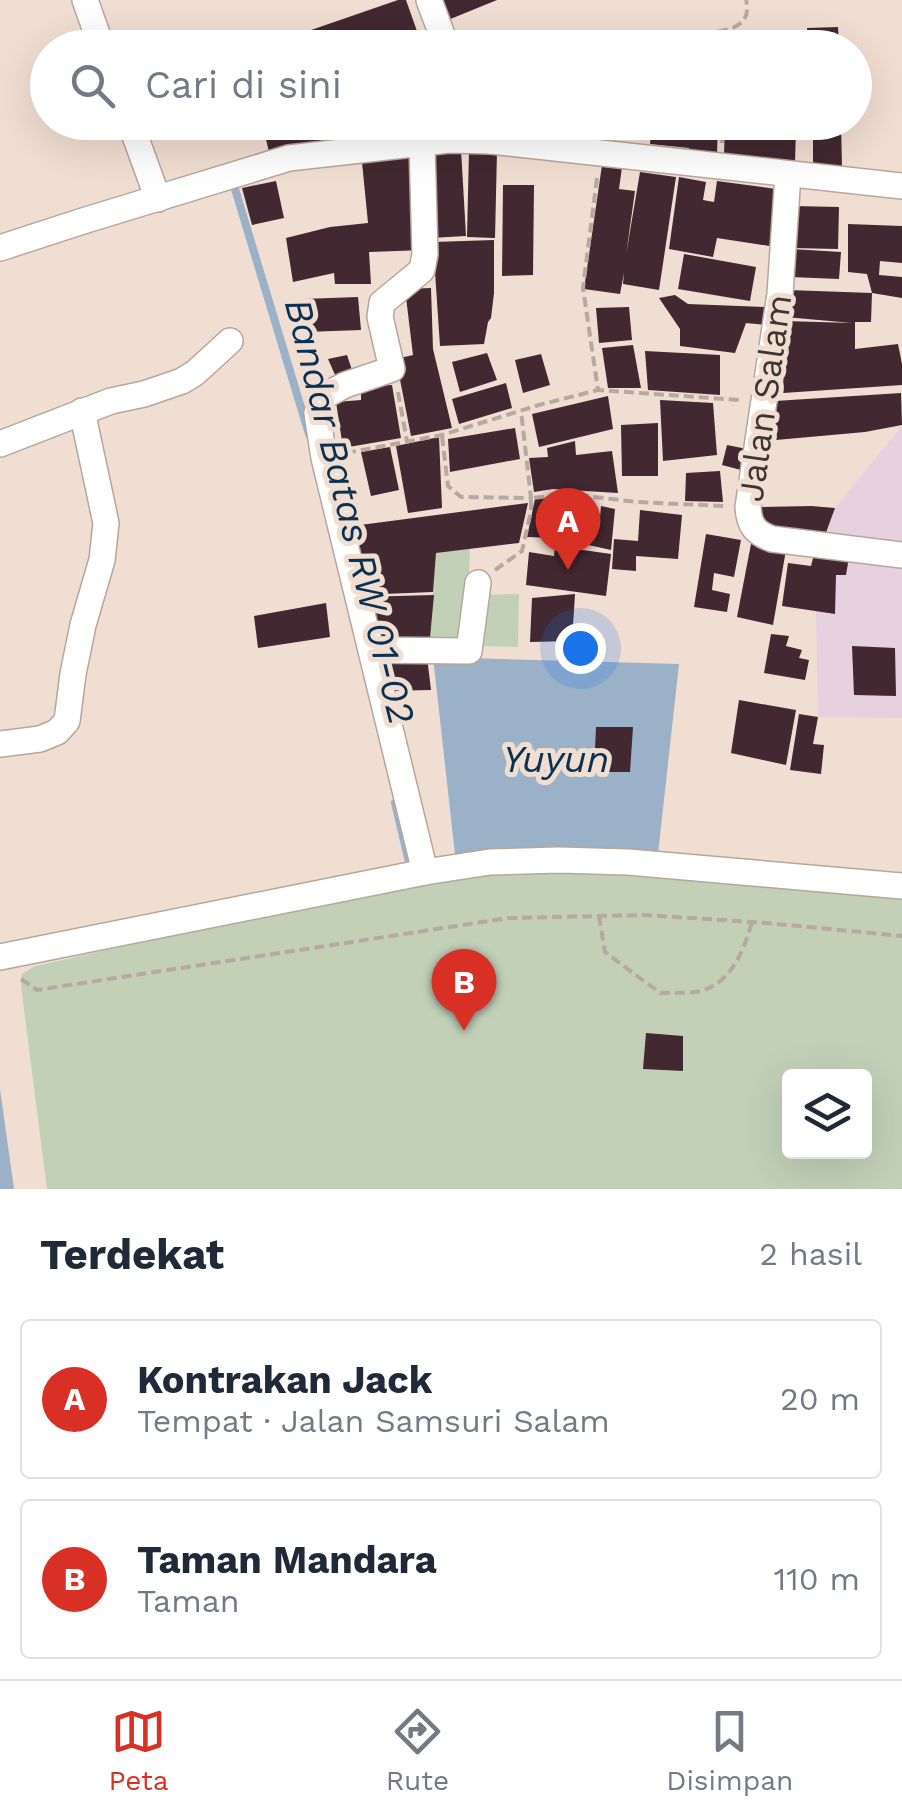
<!DOCTYPE html>
<html lang="id">
<meta charset="utf-8">
<style>
:root{--surface:#fff;--page:#f2f2f3;--text:#1f2937;--muted:#747a83;--line:#e0e1e3;--accent:#d93025}
body{margin:0;font-family:"Work Sans",sans-serif;background:var(--page);color:var(--text)}
.controls{position:absolute;right:30px;bottom:30px;display:grid;overflow:hidden;border-radius:10px;box-shadow:0 10px 40px #0002}
.controls button{width:90px;height:90px;display:grid;place-items:center;padding:0;border:0;border-bottom:2px solid var(--line);background:var(--surface);color:var(--text);font:50px sans-serif}
.you{position:absolute;left:580px;top:648px;width:35px;height:35px;margin:-25px;border:8px solid #fff;border-radius:50%;background:#1a73e8;box-shadow:0 0 0 15px #1a73e833}
.badge{display:grid;place-items:center;width:65px;height:65px;border-radius:50%;background:var(--accent);color:#fff;font-size:32px;font-weight:700}
.pin{position:absolute;translate:-50% -82px;filter:drop-shadow(0 2px 5px #0008)}
.pin::after{content:'';position:absolute;top:52px;width:35px;height:30px;background:inherit;clip-path:polygon(0 0,100% 0,50% 100%)}
.list{margin:0;padding:0;list-style:none}
h2{display:flex;justify-content:space-between;align-items:center;height:130px;margin:0;padding:0 40px;font-size:42px}
h2 small{font-size:32px;font-weight:400;color:var(--muted)}
.list li{display:grid;grid-template-columns:65px 1fr auto;gap:30px;align-items:center;box-sizing:border-box;height:160px;margin:0 20px 20px;padding:0 20px;border:2px solid var(--line);border-radius:10px}
.list b{display:block;font-size:38px;white-space:nowrap}
.list p{margin:0;font-size:32px;white-space:nowrap;color:var(--muted)}
.list em{font-size:32px;font-style:normal;color:var(--muted)}
.icon{flex:none;width:55px;height:55px;fill:none;stroke:currentColor;stroke-width:2;stroke-linecap:round;stroke-linejoin:round}
.map{position:relative;flex:none;width:902px;height:1189px;overflow:hidden}
.search{position:absolute;background:var(--surface);box-shadow:0 10px 40px #0002;left:30px;right:30px;top:30px;height:110px;display:flex;align-items:center;gap:25px;box-sizing:border-box;padding:0 35px;border-radius:55px;color:var(--muted);font-size:38px}
.sheet{height:490px;background:var(--surface)}
nav{display:flex;justify-content:space-around;align-items:center;box-sizing:border-box;height:140px;border-top:2px solid var(--line);background:var(--surface);font-size:28px;color:var(--muted)}
nav a{display:grid;justify-items:center;gap:5px}
nav .on{color:var(--accent)}
.map>svg:first-child{display:block}
.industrial{fill:#e7d1de}
.green{fill:#c2d0b8;fill-rule:evenodd}
.water{fill:#9ab1c8}
.lines{fill:none;stroke-linecap:round;stroke-linejoin:round}
.stream{stroke:#9ab1c8;stroke-width:8}
.building{fill:#422830}
.street-casing{stroke:#b8a69b;stroke-width:28}
.path{stroke:#b8a89f;stroke-width:4;stroke-dasharray:10 5;stroke-linecap:butt}
.street{stroke:#fff;stroke-width:25}
.labels{text-anchor:middle;stroke-width:10;stroke-linejoin:round;paint-order:stroke}
.street-label{font-size:35px;fill:#3c3530;stroke:#f1ded2}
.water-label{font-size:38px;font-style:italic;fill:#0a3151;stroke:#f1ded2}
</style>
<div class="map">
<svg width="902" height="1189" viewBox="0 0 902 1189">
<rect width="100%" height="100%" fill="#f1ded2"/>
<!-- industrial -->
<path class="industrial" d="M902,426V718L818,717L816,612L824,538L835,508Z"/>
<!-- green -->
<g class="green">
<path d="M470,548L466,647L428,646L436,553Z"/>
<path d="M519,594L518,647L475,646L476,595Z"/>
<path d="M602,869L902,894V1189H47L21,986L22,974L35,966L401,885L493,873ZM790,1076H864V1152H790Z"/>
</g>
<!-- water -->
<g class="water">
<path d="M433,657L679,664L658,854L456,863Z"/>
<path d="M0,1089L14,1189H0Z"/>
</g>
<g class="lines">
<!-- stream -->
<g class="stream">
<path d="M232,179L309,434"/>
<path d="M395,803L409,862"/>
</g>
</g>
<!-- building -->
<g class="building">
<path d="M398,0H406L423,48H259Z"/>
<path d="M442,0H497L448,20Z"/>
<path d="M838,27L839,48H808L807,28Z"/>
<path d="M782,34V48H747V36Z"/>
<path d="M541,38V48H495V39Z"/>
<path d="M691,38H725L724,48H653V44H691Z"/>
<path d="M262,122H445V124L272,165Z"/>
<path d="M552,122H718L717,155H689V148L650,144L651,134L552,132Z"/>
<path d="M725,122L796,127L795,163L724,154Z"/>
<path d="M813,122H841L842,168L813,167Z"/>
<path d="M419,149L424,250L369,252L371,284H335L334,273L293,282L286,238L330,227L368,223L361,152Z"/>
<path d="M461,149L466,236L431,238L427,151Z"/>
<path d="M469,150L497,151L495,238L467,237Z"/>
<path d="M602,165L622,167L619,189L635,191L626,255L640,172L676,177L659,290L623,284L624,273L620,294L584,289Z"/>
<path d="M679,177L706,182L703,200L714,202L717,181L776,189V247L717,238L713,257L669,249Z"/>
<path d="M276,181L284,218L252,225L242,188Z"/>
<path d="M503,185H534L533,275L502,276Z"/>
<path d="M793,206L839,207L838,249L792,248Z"/>
<path d="M848,224L902,226V263L880,261L879,275L902,277V298L872,293L867,274L848,272Z"/>
<path d="M494,240V293L491,318L488,322L484,344L440,346L433,242Z"/>
<path d="M791,249L841,252L839,279L790,277Z"/>
<path d="M684,254L756,267L750,301L678,289Z"/>
<path d="M431,288L433,349L452,428L411,436L396,359L413,355L405,289Z"/>
<path d="M788,290L872,293L871,322H855V349L898,344L902,364V385L783,393L785,321L852,323L785,317Z"/>
<path d="M675,295L688,304L766,307V325L746,323L735,353L680,346V329L659,298Z"/>
<path d="M358,297L361,330L305,332L303,299Z"/>
<path d="M629,307L632,340L599,343L596,308Z"/>
<path d="M633,345L641,388H608L602,348Z"/>
<path d="M645,351L720,355V395L648,390Z"/>
<path d="M487,353L497,380L460,392L452,362Z"/>
<path d="M541,354L550,385L523,393L515,360Z"/>
<path d="M347,355L354,376L336,377L328,359Z"/>
<path d="M506,383L512,408L459,424L452,399Z"/>
<path d="M392,385L401,438L343,448L336,402L361,400V387Z"/>
<path d="M901,393L902,425L865,432L776,440L775,401Z"/>
<path d="M608,396L613,429L539,447L532,414Z"/>
<path d="M660,400L713,403L717,455L663,461Z"/>
<path d="M658,423V476H622L621,425Z"/>
<path d="M515,428L520,459L450,472L448,439Z"/>
<path d="M439,437L442,508L408,513L396,446Z"/>
<path d="M575,441L576,455L612,451L618,493L553,489L534,492L529,458L548,457L547,448Z"/>
<path d="M727,445L747,449L741,470L722,465Z"/>
<path d="M390,447L399,490L371,496L361,452Z"/>
<path d="M720,471L723,502L685,501L686,473Z"/>
<path d="M564,496L579,498L577,509L591,510L590,516L600,518L601,506L615,509L611,550L557,538L527,537L535,499Z"/>
<path d="M528,503L519,543L436,553L433,592L359,595L345,527Z"/>
<path d="M811,506L835,508L824,538L762,527L760,507Z"/>
<path d="M640,510L682,515L678,559L636,556V571L612,569L614,539L638,541Z"/>
<path d="M706,534L741,540L734,577L714,573L712,590L730,594L727,612L694,607Z"/>
<path d="M751,544L786,550L773,625L737,617Z"/>
<path d="M555,546L611,554L606,596L526,585L529,552L554,556Z"/>
<path d="M814,554L849,557L846,575H836L835,614L782,606L788,563L811,566Z"/>
<path d="M575,594L572,641L530,642L532,598Z"/>
<path d="M434,595L429,648L372,649L360,597Z"/>
<path d="M326,603L330,637L258,648L254,616Z"/>
<path d="M771,634L789,636L786,646L802,650L799,658L809,660L805,680L764,673Z"/>
<path d="M852,646L895,648L896,696L854,695Z"/>
<path d="M378,655L427,657L431,690L385,691Z"/>
<path d="M739,700L796,710L786,765L731,753Z"/>
<path d="M799,714L818,717L813,744L824,745L821,774L790,770Z"/>
<path d="M596,727H633L630,772H594Z"/>
<path d="M646,1033L683,1036V1071L643,1069Z"/>
</g>
<g class="lines">
<defs>
<g id="street">
<path d="M85,0L102,48"/>
<path d="M429,0L447,48"/>
<path d="M130,122L158,199"/>
<path d="M481,122L491,141L902,186"/>
<path d="M422,144L425,254L422,270L382,303L380,317L392,369L345,385L322,397L317,413L324,458L425,872"/>
<path d="M788,174L780,294L748,507C749,525 755,533 772,539L902,555"/>
<path d="M0,248L83,221L289,158L449,140L491,141"/>
<path d="M0,444L111,401L144,394L182,381L195,373L230,341"/>
<path d="M372,650L469,651L478,583"/>
<path d="M0,744L40,739L57,732L67,721L73,674L83,625L102,560L106,523L82,411"/>
<path d="M0,957L425,872L490,862L559,860L628,862L902,886"/>
</g>
</defs>
<!-- street casing -->
<use href="#street" class="street-casing"/>
<!-- path -->
<g class="path">
<path d="M688,33C710,32 755,35 746,0"/>
<path d="M728,48L729,31"/>
<path d="M722,143L723,122"/>
<path d="M597,178L583,288L598,390L739,400"/>
<path d="M398,392L407,441"/>
<path d="M442,436L448,486L461,497L531,498L521,411"/>
<path d="M346,453L442,435L539,405L598,390"/>
<path d="M495,570L522,551L531,511V498L569,494L637,502L723,506"/>
<path d="M599,916L605,952L660,993C672,992 689,994 701,991C732,982 744,950 752,922"/>
<path d="M21,979L37,990L509,918L646,915L767,923L902,936"/>
</g>
<!-- street -->
<use href="#street" class="street"/>
</g>
<g class="labels">
<!-- street labels -->
<g class="street-label">
<text transform="translate(765 398) rotate(-82)" y="12">Jalan Salam</text>
</g>
<!-- water labels -->
<g class="water-label">
<text transform="translate(350 511) rotate(76)" y="13">Bandar Batas RW 01-02</text>
<text x="556" y="772">Yuyun</text>
</g>
</g>
</svg>
<div class="controls">
<button><svg class="icon" aria-label="layers" viewBox="0 0 24 24"><path d="M12 4l9 5-9 5-9-5zM3 14l9 5 9-5"/></svg></button>
</div>
<div class="you"></div>
<div class="pin badge" style="left:568px;top:570px">A</div>
<div class="pin badge" style="left:464px;top:1031px">B</div>
<div class="search"><svg class="icon" aria-label="search" viewBox="0 0 24 24"><circle cx="10" cy="10" r="6"/><path d="M15 15l6 6"/></svg>Cari di sini</div>
</div>
<section class="sheet">
<h2>Terdekat<small>2 hasil</small></h2>
<ul class="list">
<li><span class="badge">A</span><div><b>Kontrakan Jack</b><p>Tempat · Jalan Samsuri Salam</p></div><em>20 m</em></li>
<li><span class="badge">B</span><div><b>Taman Mandara</b><p>Taman</p></div><em>110 m</em></li>
</ul>
</section>
<nav>
<a class="on"><svg class="icon" aria-label="map" viewBox="0 0 24 24"><path d="M3 6l6-2 6 2 6-2v14l-6 2-6-2-6 2zM9 4v14M15 6v14"/></svg>Peta</a>
<a><svg class="icon" aria-label="directions" viewBox="0 0 24 24"><path d="M12 3l9 9-9 9-9-9zM9 14v-3h6M13 9l2 2-2 2"/></svg>Rute</a>
<a><svg class="icon" aria-label="saved" viewBox="0 0 24 24"><path d="M7 4h10v16l-5-4-5 4z"/></svg>Disimpan</a>
</nav>
